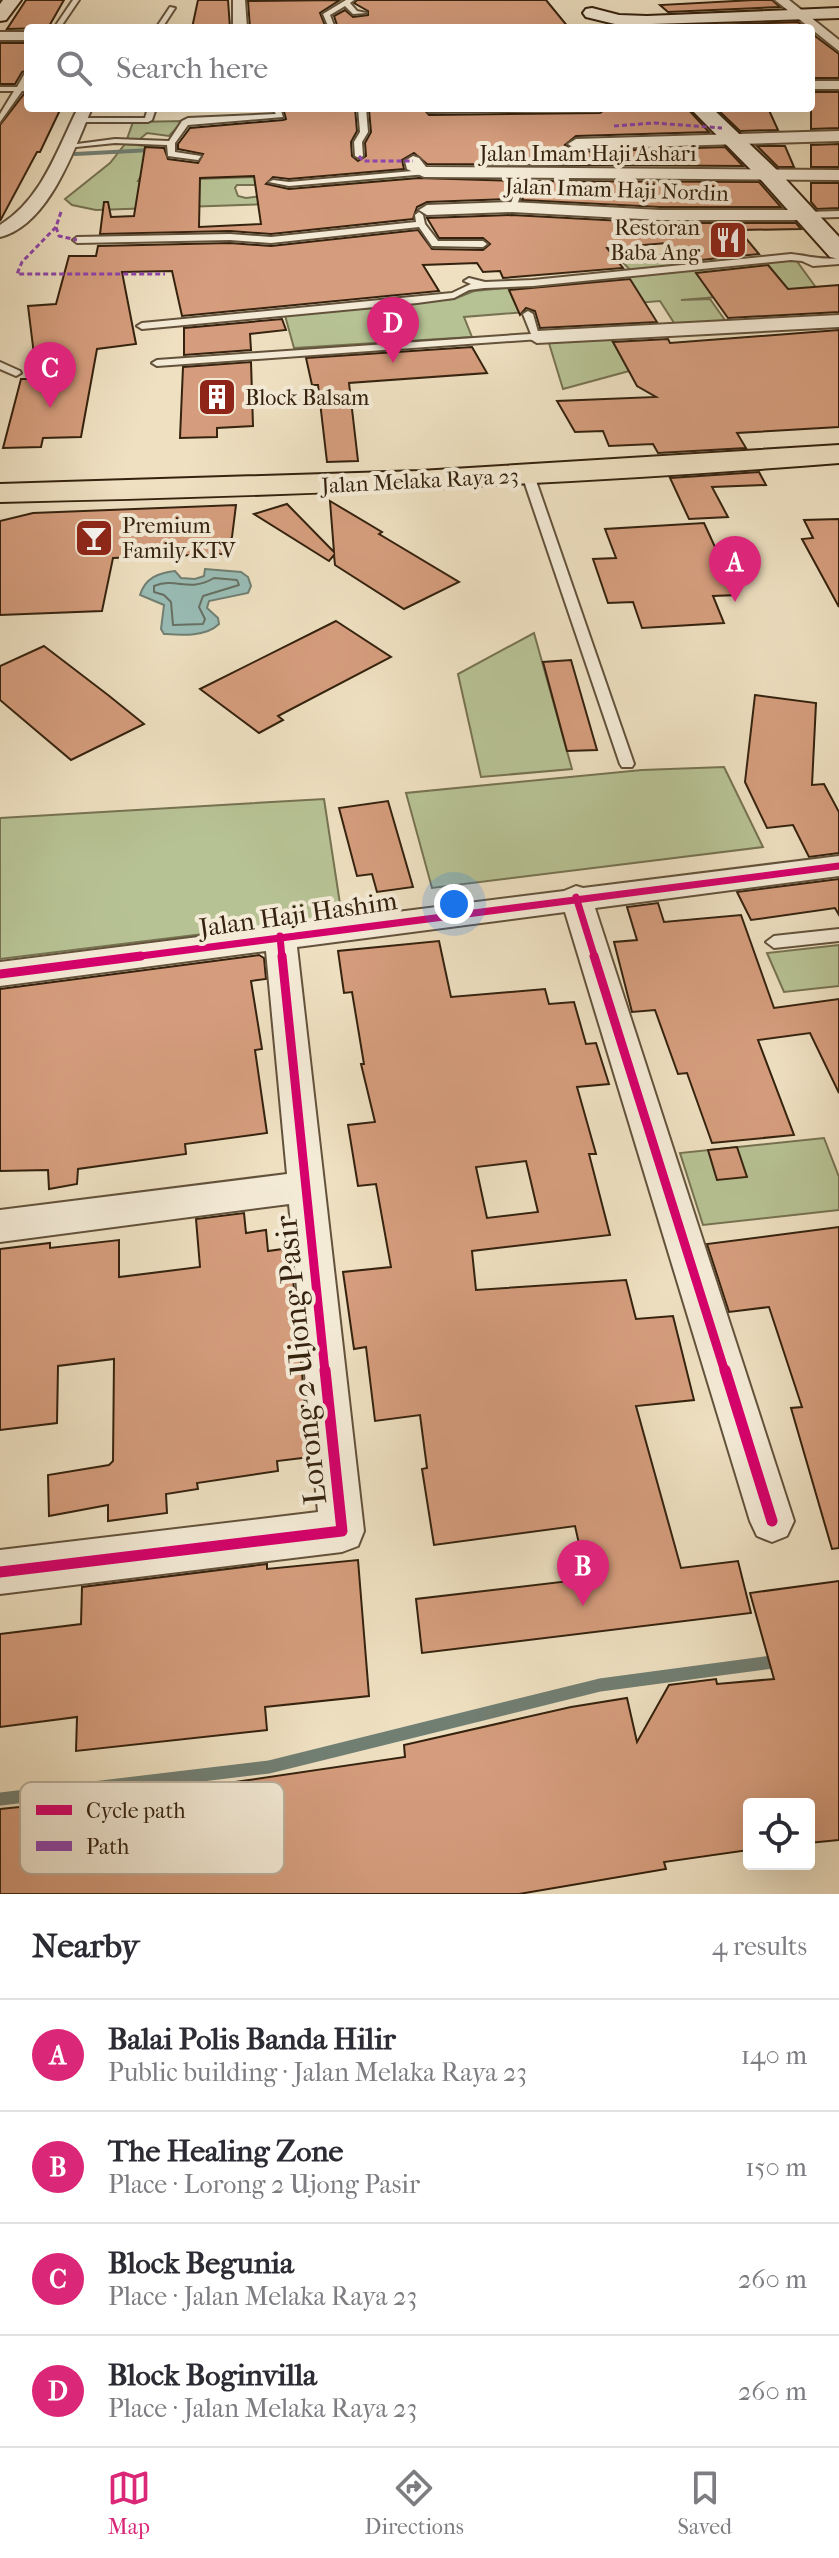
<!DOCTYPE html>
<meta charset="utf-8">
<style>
:root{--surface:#fff;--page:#f2f2f3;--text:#2b2b33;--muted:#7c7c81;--line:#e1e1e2;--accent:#db2777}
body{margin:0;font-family:"IM FELL French Canon",serif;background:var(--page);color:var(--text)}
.controls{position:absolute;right:24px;bottom:24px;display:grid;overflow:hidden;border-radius:8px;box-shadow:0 8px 32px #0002}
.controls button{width:72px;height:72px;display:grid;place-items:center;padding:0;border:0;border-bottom:2px solid var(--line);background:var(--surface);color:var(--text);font:40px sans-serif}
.you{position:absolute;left:454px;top:904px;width:28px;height:28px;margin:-20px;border:6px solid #fff;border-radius:50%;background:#1a73e8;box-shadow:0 0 0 12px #1a73e833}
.badge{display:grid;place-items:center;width:52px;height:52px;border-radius:50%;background:var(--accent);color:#fff;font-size:26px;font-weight:700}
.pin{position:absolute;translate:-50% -66px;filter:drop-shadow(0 2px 4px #0008)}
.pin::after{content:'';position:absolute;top:42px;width:28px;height:24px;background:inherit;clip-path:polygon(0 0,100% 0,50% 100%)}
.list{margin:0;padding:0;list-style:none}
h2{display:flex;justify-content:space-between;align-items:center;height:104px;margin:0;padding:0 32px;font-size:34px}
h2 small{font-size:26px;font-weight:400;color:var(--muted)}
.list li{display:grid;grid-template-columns:52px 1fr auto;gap:24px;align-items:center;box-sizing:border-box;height:112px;padding:0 32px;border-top:2px solid var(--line)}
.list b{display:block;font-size:30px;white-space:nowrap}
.list p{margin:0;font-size:26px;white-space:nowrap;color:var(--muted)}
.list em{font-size:26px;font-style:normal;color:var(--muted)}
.icon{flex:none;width:44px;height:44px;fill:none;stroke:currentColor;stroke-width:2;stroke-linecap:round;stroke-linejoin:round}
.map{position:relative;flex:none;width:839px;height:1894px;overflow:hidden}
.search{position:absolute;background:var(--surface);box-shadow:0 8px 32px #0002;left:24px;right:24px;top:24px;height:88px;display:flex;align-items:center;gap:20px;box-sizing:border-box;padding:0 28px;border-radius:8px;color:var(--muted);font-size:30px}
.sheet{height:552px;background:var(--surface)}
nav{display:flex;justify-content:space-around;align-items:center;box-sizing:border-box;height:112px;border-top:2px solid var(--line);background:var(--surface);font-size:22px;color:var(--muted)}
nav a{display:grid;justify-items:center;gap:4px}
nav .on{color:var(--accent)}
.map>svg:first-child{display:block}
.green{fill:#b7c294;stroke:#767251;stroke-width:2}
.water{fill:#99bdb6;stroke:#717f73;stroke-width:2}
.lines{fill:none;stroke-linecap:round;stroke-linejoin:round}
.shore{stroke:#677062;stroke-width:2}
.stream-far1{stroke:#717f73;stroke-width:4}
.stream{stroke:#717f73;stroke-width:13}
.building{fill:#d59d7d;stroke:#35220e;stroke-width:2;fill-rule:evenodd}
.lane-casing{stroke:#63523b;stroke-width:4}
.street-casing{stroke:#63523b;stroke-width:4}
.secondary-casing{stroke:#35220e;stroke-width:4}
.primary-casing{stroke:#35220e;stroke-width:4}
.lane{fill:#f4ebd7;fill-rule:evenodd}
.street{fill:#f4ebd7;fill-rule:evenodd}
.secondary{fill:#f4ebd7;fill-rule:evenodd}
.primary{fill:#eee0c1;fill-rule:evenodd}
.quiet{stroke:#8e44ad;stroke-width:3;stroke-dasharray:5 3;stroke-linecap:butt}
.cycleway-far2-casing{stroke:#f4ebd7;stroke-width:11}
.cycleway-far1-casing{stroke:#f4ebd7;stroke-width:14}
.cycleway-casing{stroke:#f4ebd7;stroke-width:16}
.cycleway-far2{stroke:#d6006c;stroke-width:7}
.cycleway-far1{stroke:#d6006c;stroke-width:9}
.cycleway{stroke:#d6006c;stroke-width:11}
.labels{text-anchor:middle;stroke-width:8;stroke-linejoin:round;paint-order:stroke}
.far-street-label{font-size:22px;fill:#35220e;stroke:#f4ebd7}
.far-poi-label{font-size:22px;fill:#35220e;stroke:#f4ebd7;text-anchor:start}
.street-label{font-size:26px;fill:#35220e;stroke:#f4ebd7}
.near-street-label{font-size:32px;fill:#35220e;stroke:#f4ebd7}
.key{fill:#f4ebd7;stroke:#bbaf9b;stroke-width:2}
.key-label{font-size:22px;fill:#35220e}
</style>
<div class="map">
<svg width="839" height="1894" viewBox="0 0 839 1894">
<rect width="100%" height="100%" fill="#eee0c1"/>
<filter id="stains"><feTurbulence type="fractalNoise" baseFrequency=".0025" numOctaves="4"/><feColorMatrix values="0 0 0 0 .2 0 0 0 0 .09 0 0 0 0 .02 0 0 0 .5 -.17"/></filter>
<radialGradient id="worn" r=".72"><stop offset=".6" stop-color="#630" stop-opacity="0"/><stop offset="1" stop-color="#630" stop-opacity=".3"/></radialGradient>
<!-- green -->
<g class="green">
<path d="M183,121L169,136L147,133L140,139H127L133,122Z"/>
<path d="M125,144L158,147L138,181L257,177L262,185H237L235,188L238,196L246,198L314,189L340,181L385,177L430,174L509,178L516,183L507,196L96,210L72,205L65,199L110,163Z"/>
<path d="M672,254L681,266L630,270L619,258Z"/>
<path d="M796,260L817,289L681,300L710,299L727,323L676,326L660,301L464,317L472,337L294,348L284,312L454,299L474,291Z"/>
<path d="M609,335L629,371L563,389L548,340Z"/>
<path d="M534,633L572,769L481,777L458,674Z"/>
<path d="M724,767L763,847L432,888L406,793L642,770Z"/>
<path d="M324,799L342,917L0,959V818Z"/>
<path d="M839,945V986L784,992L767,953Z"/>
<path d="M824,1138L839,1177V1210L703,1225L680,1153Z"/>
</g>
<!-- water -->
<path class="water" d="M205,569L241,572L248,577L251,586L248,593L209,601L207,608L218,618L219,624C206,637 181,635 164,634L161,629L164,605L140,595C145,578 158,573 175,571L181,578L195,579L204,576Z"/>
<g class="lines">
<!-- shore -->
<path class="shore" d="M214,578L237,580L239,585L203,596L199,607L205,619L203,624L173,625L171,602L164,595L154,592V586C177,577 189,593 214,578Z"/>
<!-- stream-far1 -->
<path class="stream-far1" d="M75,154L189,148"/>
<!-- stream -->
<path class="stream" d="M0,1799L269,1767L600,1685L780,1661"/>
</g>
<!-- building -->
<g class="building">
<path d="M26,0H64L48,28L7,29Z"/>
<path d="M198,0H228L230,28H192Z"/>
<path d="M340,0L320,13L326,28H250L248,1Z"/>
<path d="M357,0H546L569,28H338L334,16L345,10L353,17L368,15V11L354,3Z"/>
<path d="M754,0H772L780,7L668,12L660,5Z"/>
<path d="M798,22L805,28L682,26Z"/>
<path d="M811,33L839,54V78H811Z"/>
<path d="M0,43H28V70L22,72L15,84H0Z"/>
<path d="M811,92H839V128L811,129Z"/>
<path d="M24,94H28V108H61L40,152H37L0,221V125Z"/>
<path d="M283,108H355L357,131L351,142L352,156L358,161L366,156L365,143L371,132L369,110L423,108L429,115L600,113L607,108H687L709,132L576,136L565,145L576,152L725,147L743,166L427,164L414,153L402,160L404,169L289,179L273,177L266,184L289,189L419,178L516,181L509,199L427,202L417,207L413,219L271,234L230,231L100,234L104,202H108L111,217L134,216L145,147L164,148L168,159L198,163L203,154L178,149V144L190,128L283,120L286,119ZM254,176L261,224L199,227L200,178Z"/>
<path d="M716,108H768L778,130L740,131Z"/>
<path d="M839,144V167H811V145Z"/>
<path d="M757,146H785L794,167H778Z"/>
<path d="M530,181L759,182L781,207H660L522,200Z"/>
<path d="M811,183H839V208L817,209L811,202Z"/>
<path d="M512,215L660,223H796L801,229L739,230L759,254L682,262L667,243L607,248L623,268L503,278L500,271L483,272L477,263L423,265L439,291L182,316L172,271L122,272L136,344L97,349L81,437L43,438L41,447L3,448L21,379H37L28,306L56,304L69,256H96L98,246L230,243L271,246L418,230L432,249L483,250L490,244L483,238H439L427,218Z"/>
<path d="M768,265L788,289L839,285V312L728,318L696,273Z"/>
<path d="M630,279L657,322L540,328L535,311L526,308L520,315L509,290Z"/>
<path d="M282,319L286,330L250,334L251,350L184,355V328Z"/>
<path d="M839,330V427L737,433L746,448L658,453L653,444L609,446L603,431L575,432L557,401L656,397L637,386L613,342L668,339L670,343Z"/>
<path d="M472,347L487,373L349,383L358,461L327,462L318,385H312L306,358Z"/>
<path d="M251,362L253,426L217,428V437L180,438L183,367Z"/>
<path d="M759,472L766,485L712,487L728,517L689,519L670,478Z"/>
<path d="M330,501L382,532L379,534L459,582L404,609L335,565L334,555L329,561L254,514L287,504L334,552Z"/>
<path d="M236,505L232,537L222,554L113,558L102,611L0,615V521L33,513Z"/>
<path d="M839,519V607L802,539L813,538L804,520Z"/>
<path d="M704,523L737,595L713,596L724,623L642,628L633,602L608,603L593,559L616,558L605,529Z"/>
<path d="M336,621L391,657L278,716L283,720L259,733L200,689Z"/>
<path d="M44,646L108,695L144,724L71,760L0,700V666Z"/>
<path d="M571,660L597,750L567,751L543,662Z"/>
<path d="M755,695L816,703L812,785L824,784L839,812V853L809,857L793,825L767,828L745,782Z"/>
<path d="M388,801L413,887L377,892L372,874L357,876L339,808Z"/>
<path d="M839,879V915L835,908L751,920L737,892Z"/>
<path d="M658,903L664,922L741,915L774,1008L839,999V1093L810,1033L758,1040L794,1135L712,1143L687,1073L678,1074L655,1010L632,1012L614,942L637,940L627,907Z"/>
<path d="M439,941L451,997L545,989L549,1004L574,1002L586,1044L596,1043L609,1084L577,1087L596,1154H589L610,1235L472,1251L476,1290L626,1280L636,1319L673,1316L694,1400L636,1406L681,1568L738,1561L751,1613L422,1653L416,1599L587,1579L575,1526L434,1545L422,1469L427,1468L420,1415L375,1421L366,1347L354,1349L343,1272L391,1267L376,1184L358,1186L348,1125L375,1122L361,1064H364L352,992L344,993L338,951ZM526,1161L538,1212L487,1218L476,1167Z"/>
<path d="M259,955L264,958L266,979L251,981L262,1049L255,1050L267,1133L185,1144L186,1154L78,1169L77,1184L49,1189L48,1170L0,1171V989Z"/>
<path d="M737,1147L747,1177L717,1180L708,1150Z"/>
<path d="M244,1213L246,1233L266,1230L268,1251L290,1248L310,1457L277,1461L278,1471L197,1483L198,1489L166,1494L167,1513L108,1521V1505L49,1516L48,1475L109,1465L113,1461L114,1359L58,1366L57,1423L0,1430V1249L50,1243V1248L119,1240V1277L200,1267L196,1219Z"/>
<path d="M839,1227V1548L832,1549L791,1408L802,1407L769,1307L729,1312L707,1244Z"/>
<path d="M358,1560L369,1696L265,1707L267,1730L76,1751L77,1717L0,1727V1634L81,1624L82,1587L267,1564V1569Z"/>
<path d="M839,1581V1840L809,1843V1804H749V1850L664,1862L666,1869L519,1894H0V1809L68,1802V1810L207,1782L208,1786L405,1757L404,1745L571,1707L627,1698L637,1742L669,1685L716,1679L717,1684L774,1679L750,1593Z"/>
</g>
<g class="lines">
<defs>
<g id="lane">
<path d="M73,0H79L60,28H54Z"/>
<path d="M346,0H354L350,3L357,11L366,13L353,14L345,6L330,15L335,28H329L323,14Z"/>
<path d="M170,7L175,8L162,28H156Z"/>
<path d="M25,73H28V81L24,87H28V91H22L0,122V114L14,91H0V87H17Z"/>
<path d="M148,108H156L152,120L148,122H79L75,120L79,118H145Z"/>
<path d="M272,108H280L283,117L188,125L175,143V152L201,156L198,160L168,156L167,145L115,143L66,148L62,146L115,139L169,141L182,121L188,118L276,114Z"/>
<path d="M358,108H366L368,132L362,142L363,156L359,158L355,156L354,142L360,132Z"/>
<path d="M426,108H604L600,110L429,112Z"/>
<path d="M424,170L427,174L289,186L269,182L273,180L289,182Z"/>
<path d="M525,172L529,174L516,207L509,209L521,174Z"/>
<path d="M839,211V217L806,218L802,215L806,212Z"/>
<path d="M419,212L423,215L425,224L438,241H483L487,244L483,247L432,246L419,227L271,243L230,240L77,243L73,240L77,237L230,234L271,237L416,222L415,215Z"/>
<path d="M791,254C811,256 818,260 839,258V264L813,266L802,261L791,260L533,286L484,288L469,290L454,298L417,303L142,329L137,326L142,323L452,293L471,284L464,281L469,278L485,282L533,280Z"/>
<path d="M528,311L533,314L540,339L157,366L152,363L157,360L531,334L523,314Z"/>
<path d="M0,362L20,371L21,373L16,376L0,369Z"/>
<path d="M528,472L534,475L634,764L632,767H622L620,764L522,475Z"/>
<path d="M839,929V941L774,948L766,942L774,936Z"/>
</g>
<g id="street">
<path d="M233,0H245L247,28H233Z"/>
<path d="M775,0H789L839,40V51Z"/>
<rect x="0" y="32" width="28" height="8"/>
<rect x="811" y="81" width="28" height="8"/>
<path d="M78,108H92C74,149 49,225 0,237V225C42,199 57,150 78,108Z"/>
<path d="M839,131V141L576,149L568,144L576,139Z"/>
<path d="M413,156L419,158L426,167L839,170V180L424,177L407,169L405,161Z"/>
<path d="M512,202L660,210H806L815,215L806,220H660L512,212L427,215L419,210L427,205Z"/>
<path d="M839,315V327L537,343L527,337L537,331Z"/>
<path d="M839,856V876L595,908L794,1521L787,1536L772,1542L757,1536L750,1521L565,912L297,947L364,1531L358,1546L342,1552L0,1594V1550L318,1512L289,1204L0,1242V1210L287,1174L266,951L0,986V962L564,891L576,886L583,888Z"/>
</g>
<g id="secondary">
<path d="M3,0H21L6,20L0,21V4Z"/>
<path d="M592,8L619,15L647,16L839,8V18L619,25L586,17L583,13L586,9Z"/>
<path d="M690,108H712L778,171L839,237V259L830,257L762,181Z"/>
</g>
<path id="primary" d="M839,445V463C560,485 280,496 0,502V484L420,471Z"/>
</defs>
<!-- lane casing -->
<use href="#lane" class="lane-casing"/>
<!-- street casing -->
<use href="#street" class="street-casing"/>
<!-- secondary casing -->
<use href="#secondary" class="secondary-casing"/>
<!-- primary casing -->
<use href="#primary" class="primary-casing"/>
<!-- lane -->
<use href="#lane" class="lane"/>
<!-- street -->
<use href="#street" class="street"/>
<!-- secondary -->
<use href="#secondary" class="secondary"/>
<!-- primary -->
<use href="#primary" class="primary"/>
<!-- quiet -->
<g class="quiet">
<path d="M614,126L654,123L722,128"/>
<path d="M359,156L363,161H413"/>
<path d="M61,212L56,227L59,236L77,240"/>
<path d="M56,227L22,262L17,274H165"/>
</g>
<defs>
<g id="cycleway-far2">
<path d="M576,897L595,958"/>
<path d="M280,936L282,958"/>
<path d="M125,958L839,866"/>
</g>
<g id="cycleway-far1">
<path d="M282,956L325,1372"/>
<path d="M594,956L725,1372"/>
<path d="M0,974L141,956"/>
</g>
<g id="cycleway">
<path d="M725,1370L772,1521"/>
<path d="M0,1572L342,1531L325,1370"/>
</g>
</defs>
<!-- cycleway-far2 casing -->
<use href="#cycleway-far2" class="cycleway-far2-casing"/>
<!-- cycleway-far1 casing -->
<use href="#cycleway-far1" class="cycleway-far1-casing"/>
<!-- cycleway casing -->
<use href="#cycleway" class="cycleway-casing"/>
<!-- cycleway-far2 -->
<use href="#cycleway-far2" class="cycleway-far2"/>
<!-- cycleway-far1 -->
<use href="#cycleway-far1" class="cycleway-far1"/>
<!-- cycleway -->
<use href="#cycleway" class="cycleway"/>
</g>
<!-- icons -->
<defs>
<symbol id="restaurant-square" viewBox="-11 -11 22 22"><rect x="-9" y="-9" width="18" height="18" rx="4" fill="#8f2418" stroke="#f4ebd7"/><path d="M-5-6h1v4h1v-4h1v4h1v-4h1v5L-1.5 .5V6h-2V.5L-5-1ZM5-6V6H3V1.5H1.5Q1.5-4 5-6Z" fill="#fff"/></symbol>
<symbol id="building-square" viewBox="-11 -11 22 22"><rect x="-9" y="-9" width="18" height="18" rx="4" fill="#8f2418" stroke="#f4ebd7"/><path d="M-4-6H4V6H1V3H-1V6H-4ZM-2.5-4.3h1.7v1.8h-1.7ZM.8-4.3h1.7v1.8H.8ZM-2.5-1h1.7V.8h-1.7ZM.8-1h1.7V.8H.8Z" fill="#fff"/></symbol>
<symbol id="bar-square" viewBox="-11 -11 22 22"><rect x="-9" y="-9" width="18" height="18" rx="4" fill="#8f2418" stroke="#f4ebd7"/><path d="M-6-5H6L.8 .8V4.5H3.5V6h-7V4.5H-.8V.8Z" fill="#fff"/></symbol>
</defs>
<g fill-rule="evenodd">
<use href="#restaurant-square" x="706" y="218" width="44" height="44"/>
<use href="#building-square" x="195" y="375" width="44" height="44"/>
<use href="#bar-square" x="72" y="516" width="44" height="44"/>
</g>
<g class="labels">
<!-- far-street labels -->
<g class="far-street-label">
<text x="588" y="161">Jalan Imam Haji Ashari</text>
<text transform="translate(617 189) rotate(2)" y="8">Jalan Imam Haji Nordin</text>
<text transform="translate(420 480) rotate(-3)" y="8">Jalan Melaka Raya 23</text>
</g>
<!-- far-poi labels -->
<g class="far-poi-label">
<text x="700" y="235" text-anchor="end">Restoran<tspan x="700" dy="25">Baba Ang</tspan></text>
<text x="245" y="405">Block Balsam</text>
<text x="122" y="533">Premium<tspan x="122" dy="25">Family KTV</tspan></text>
</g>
<!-- street labels -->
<g class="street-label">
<text transform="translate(298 914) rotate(-8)" y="9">Jalan Haji Hashim</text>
</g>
<!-- near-street labels -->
<g class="near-street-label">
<text transform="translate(300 1360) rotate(-96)" y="11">Lorong 2 Ujong Pasir</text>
</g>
</g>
<!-- legend -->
<rect x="20" y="1782" width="264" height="92" rx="12" class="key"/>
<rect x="36" y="1805" width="36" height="10" fill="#d6006c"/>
<rect x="36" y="1841" width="36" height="10" fill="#8e44ad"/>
<g class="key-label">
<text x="86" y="1818">Cycle path</text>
<text x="86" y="1854">Path</text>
</g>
<rect width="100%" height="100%" filter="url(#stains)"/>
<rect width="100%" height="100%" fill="url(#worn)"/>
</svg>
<div class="controls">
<button><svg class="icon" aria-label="locate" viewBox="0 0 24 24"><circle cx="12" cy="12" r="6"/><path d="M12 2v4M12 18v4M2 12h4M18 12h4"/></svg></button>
</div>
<div class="you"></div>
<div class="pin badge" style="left:735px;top:602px">A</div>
<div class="pin badge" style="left:583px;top:1606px">B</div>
<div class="pin badge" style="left:50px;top:408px">C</div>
<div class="pin badge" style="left:393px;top:363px">D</div>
<div class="search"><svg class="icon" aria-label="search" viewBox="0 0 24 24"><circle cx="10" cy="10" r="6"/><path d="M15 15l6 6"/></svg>Search here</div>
</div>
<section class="sheet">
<h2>Nearby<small>4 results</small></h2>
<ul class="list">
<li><span class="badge">A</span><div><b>Balai Polis Banda Hilir</b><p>Public building · Jalan Melaka Raya 23</p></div><em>140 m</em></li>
<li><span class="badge">B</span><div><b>The Healing Zone</b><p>Place · Lorong 2 Ujong Pasir</p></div><em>150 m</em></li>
<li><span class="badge">C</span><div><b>Block Begunia</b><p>Place · Jalan Melaka Raya 23</p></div><em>260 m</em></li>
<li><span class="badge">D</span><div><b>Block Boginvilla</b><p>Place · Jalan Melaka Raya 23</p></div><em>260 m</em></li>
</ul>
</section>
<nav>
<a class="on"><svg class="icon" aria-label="map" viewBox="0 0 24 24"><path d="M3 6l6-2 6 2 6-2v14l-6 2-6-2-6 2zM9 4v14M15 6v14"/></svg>Map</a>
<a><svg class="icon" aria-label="directions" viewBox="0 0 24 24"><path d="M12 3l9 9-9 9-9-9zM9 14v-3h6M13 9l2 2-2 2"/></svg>Directions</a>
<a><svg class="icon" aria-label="saved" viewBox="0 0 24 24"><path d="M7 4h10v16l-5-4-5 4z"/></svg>Saved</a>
</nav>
